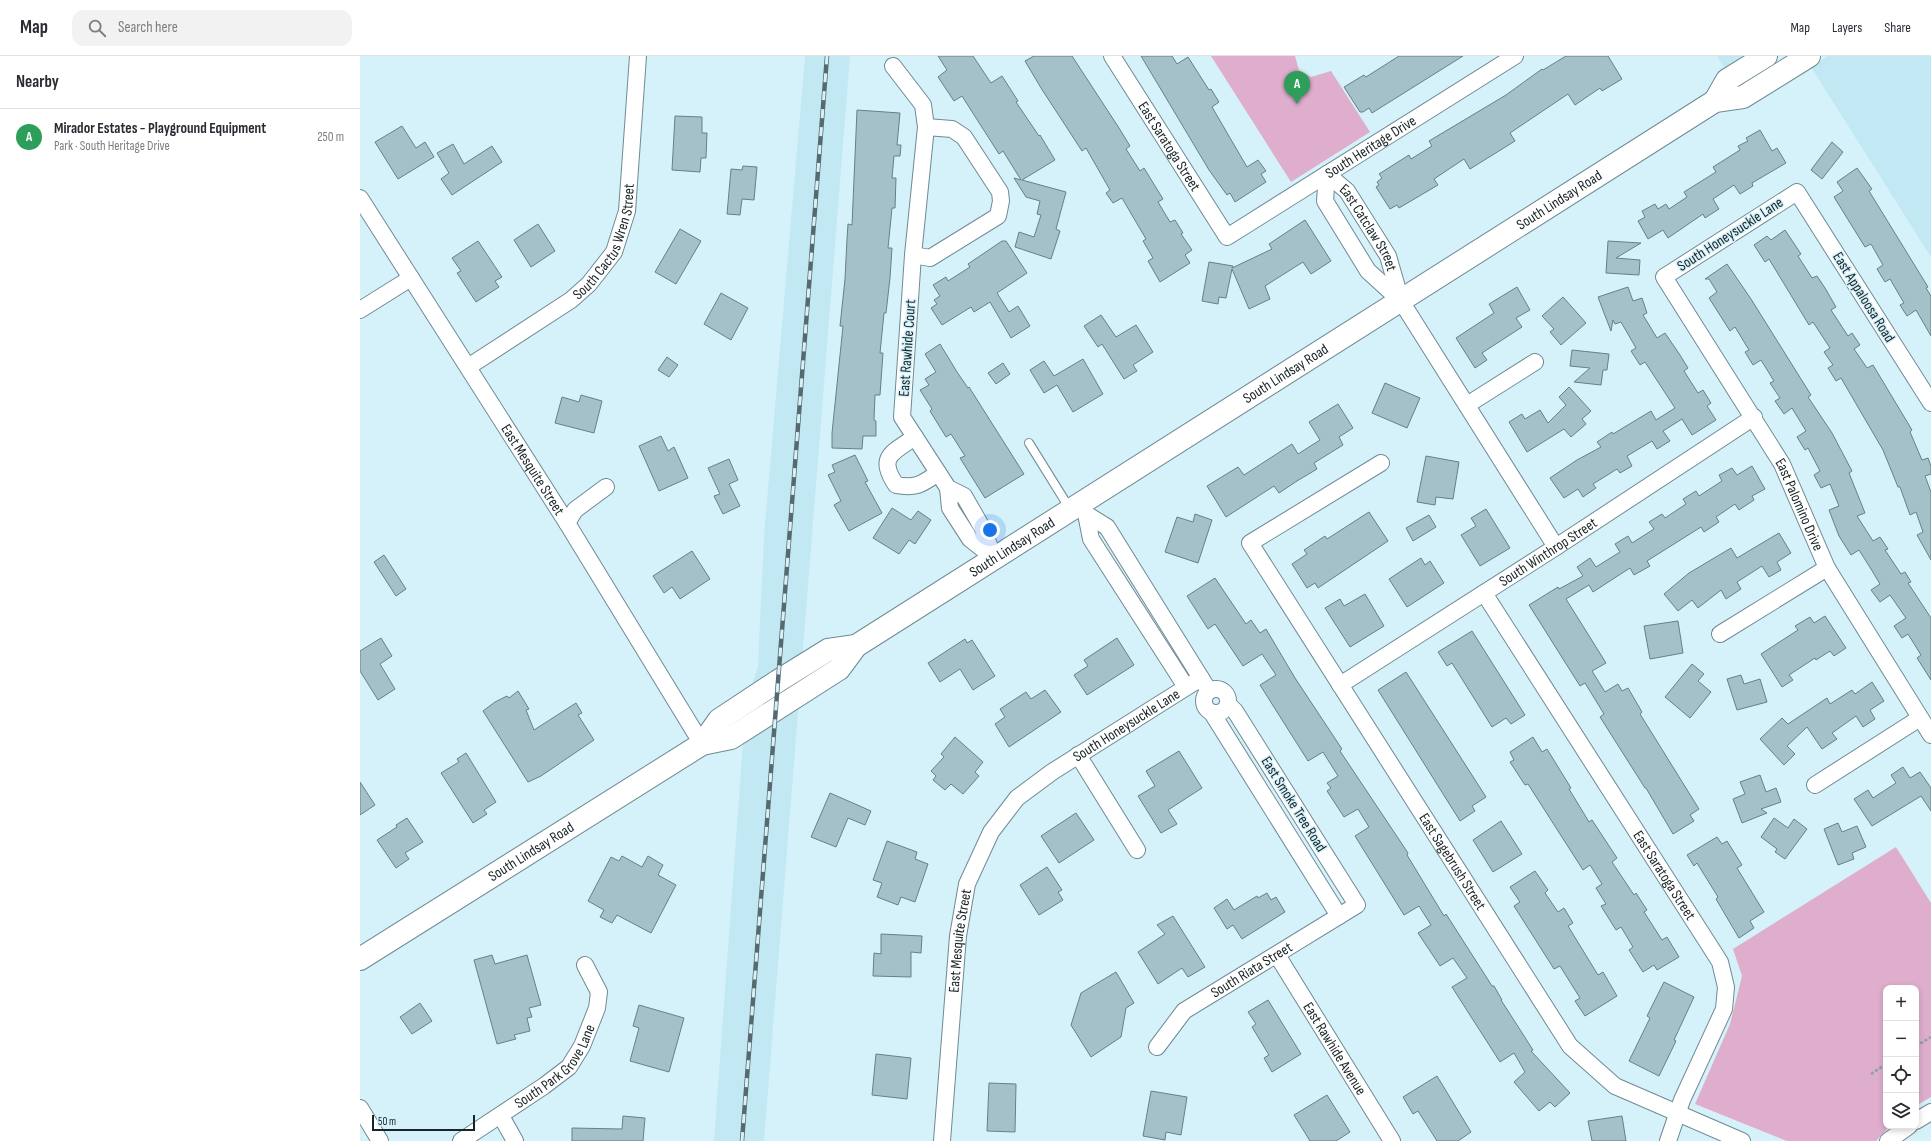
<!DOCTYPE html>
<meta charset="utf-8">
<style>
:root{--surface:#fff;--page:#f2f2f3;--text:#2b2b33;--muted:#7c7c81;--line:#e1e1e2;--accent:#7c3aed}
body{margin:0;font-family:"Sofia Sans Condensed",sans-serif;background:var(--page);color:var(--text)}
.controls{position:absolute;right:12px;bottom:12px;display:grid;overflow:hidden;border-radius:8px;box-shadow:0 2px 6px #0003}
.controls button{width:36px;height:36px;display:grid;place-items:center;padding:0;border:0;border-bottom:1px solid var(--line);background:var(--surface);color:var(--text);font:20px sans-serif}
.scale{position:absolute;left:12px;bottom:10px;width:103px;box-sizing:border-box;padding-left:4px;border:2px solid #192427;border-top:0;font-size:11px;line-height:14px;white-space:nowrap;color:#192427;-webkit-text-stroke:3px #d5f2fb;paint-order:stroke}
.you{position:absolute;left:630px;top:474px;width:14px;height:14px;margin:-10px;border:3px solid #fff;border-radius:50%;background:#1a73e8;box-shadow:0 0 0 6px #1a73e833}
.badge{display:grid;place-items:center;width:26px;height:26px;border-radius:50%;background:var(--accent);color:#fff;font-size:13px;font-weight:700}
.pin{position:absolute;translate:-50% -33px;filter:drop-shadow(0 1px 2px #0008)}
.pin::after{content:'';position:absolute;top:21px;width:14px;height:12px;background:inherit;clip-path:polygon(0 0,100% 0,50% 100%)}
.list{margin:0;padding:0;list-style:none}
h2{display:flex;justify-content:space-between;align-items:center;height:52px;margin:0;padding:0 16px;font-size:17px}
h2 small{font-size:13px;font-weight:400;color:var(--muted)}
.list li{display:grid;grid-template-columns:26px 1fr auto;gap:12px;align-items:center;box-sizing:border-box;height:56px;padding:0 16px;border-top:1px solid var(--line)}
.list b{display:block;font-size:15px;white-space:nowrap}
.list p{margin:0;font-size:13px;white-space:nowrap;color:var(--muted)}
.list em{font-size:13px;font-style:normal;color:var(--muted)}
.icon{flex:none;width:22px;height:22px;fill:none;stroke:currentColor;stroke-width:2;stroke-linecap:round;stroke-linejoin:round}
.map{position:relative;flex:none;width:1571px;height:1085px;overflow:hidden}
header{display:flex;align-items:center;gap:24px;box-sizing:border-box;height:56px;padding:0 20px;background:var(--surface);border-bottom:1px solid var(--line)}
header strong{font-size:19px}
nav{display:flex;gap:22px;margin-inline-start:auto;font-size:14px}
.search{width:280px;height:36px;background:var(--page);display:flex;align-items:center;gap:10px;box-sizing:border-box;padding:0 14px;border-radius:12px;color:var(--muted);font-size:15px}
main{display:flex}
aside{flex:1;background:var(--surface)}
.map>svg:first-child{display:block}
.built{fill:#c2e8f3}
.green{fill:#deaecc}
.building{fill:#a4c0c8;stroke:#668088}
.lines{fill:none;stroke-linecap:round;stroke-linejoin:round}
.service-casing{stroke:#6f8a92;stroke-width:10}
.minor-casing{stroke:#6f8a92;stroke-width:18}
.secondary-casing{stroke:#6f8a92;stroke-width:24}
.path{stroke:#8a9fa6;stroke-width:2.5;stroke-dasharray:3 2;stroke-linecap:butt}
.service{stroke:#fff;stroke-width:8}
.minor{stroke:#fff;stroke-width:16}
.secondary{stroke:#fff;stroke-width:22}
.rail-casing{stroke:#58696e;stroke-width:4.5}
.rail{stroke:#d5f2fb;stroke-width:3;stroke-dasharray:9;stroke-linecap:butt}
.labels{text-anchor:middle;stroke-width:3;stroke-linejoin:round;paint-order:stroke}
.street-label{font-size:15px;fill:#192427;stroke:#d5f2fb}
</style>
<header>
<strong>Map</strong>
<div class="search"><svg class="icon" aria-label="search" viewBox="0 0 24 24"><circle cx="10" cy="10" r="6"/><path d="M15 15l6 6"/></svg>Search here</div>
<nav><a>Map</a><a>Layers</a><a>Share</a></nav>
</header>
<main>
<aside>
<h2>Nearby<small></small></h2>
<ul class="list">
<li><span class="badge" style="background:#2e9e5b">A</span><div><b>Mirador Estates - Playground Equipment</b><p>Park · South Heritage Drive</p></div><em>250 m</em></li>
</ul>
</aside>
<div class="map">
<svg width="1571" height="1085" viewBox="0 0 1571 1085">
<rect width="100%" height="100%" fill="#d5f2fb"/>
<!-- built -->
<g class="built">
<path d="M445,0H490L404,1085H354L383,686L392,629L398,611L404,480Z"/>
<path d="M1357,0H1389L1366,15Z"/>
<path d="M1468,0H1571V201L1451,11Z"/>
</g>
<!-- green -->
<g class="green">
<path d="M851,0H935L939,14L951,21L971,15L1010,76L931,126Z"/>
<path d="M1536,791L1571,847V1041L1556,1050V932H1526V1070H1530L1516,1085H1427L1335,1048L1370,968L1382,920L1373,893Z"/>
</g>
<!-- building -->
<g class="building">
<path d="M578,0H613L631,27L642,20L658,45L656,46L679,80L680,79L695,104L662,124L706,136L696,173L700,175L691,203L655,191L659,176L674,181L681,159L677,158L680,145L666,141L654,122L661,124L643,95L639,98L602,40L594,45L578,21L587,14Z"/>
<path d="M674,0H712L759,72L770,90L766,93L780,115L784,112L803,143L798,146L810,166L815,164L823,177L821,178L832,194L825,199L830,207L800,226L788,205L793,202L783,185L786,183L762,142L753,147L746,137L750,134L726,92L722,95L681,32L665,5Z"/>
<path d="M781,0H812L817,8L828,1L849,34L851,33L859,46L852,51L887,111L898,104L906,115L901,118L906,126L875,146L870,137L867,139L849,114Z"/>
<path d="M1039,0H1103L1012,57L1009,52L1003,56H1000L984,31L1004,19L1006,21Z"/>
<path d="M1206,0H1248L1262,23L1242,35L1240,32L1215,49L1208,38L1150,77L1155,85L1110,113L1104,103L1074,123L1078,129L1039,152L1037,149L1030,153L1016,131L1019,129L1017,126L1022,122L1019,118L1049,99L1051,103L1072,90L1069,85L1146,39L1182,13L1183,14Z"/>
<path d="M497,54L540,57L537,89H541L540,100H534L532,122H536L535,152H532L528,192H532L530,222L526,257H524L520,297H523L520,339H515L514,364L516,365V380H503L502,393L472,392V377L483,270H480L485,223L487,183L488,168L492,169Z"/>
<path d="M315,60L342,61V77H347L346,102H341L340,116L312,114Z"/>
<path d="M42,70L56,92L65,86L74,101L38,123L15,86Z"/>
<path d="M1400,74L1412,95L1417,92L1426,107L1392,127L1393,130L1380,138L1374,129L1353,143L1359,153L1345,162L1343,158L1308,182L1303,174L1288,183L1278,165L1285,161L1282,155L1295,148L1298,153L1306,148L1309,153L1327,141L1324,136L1356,116L1353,111L1380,94L1378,90L1388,85L1386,82Z"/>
<path d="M1472,86L1483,96L1462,123L1451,114Z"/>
<path d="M93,88L104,108L132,90L142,106L92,139L81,123L89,117L77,97Z"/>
<path d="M383,110L397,111L394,144L382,143L380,159L367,158L371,113L382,114Z"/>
<path d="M1497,112L1512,133L1509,135L1568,231L1566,232L1571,240V280L1556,254L1547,260L1540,249L1544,247L1530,223L1525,226L1517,213L1523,209L1511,188L1505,191L1474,141L1483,135L1477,126Z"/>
<path d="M945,164L971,205L951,218L943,206L905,230L910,243L889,253L872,213L866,242L859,241L858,248L842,245L849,206L873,210L872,212L912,193L909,188Z"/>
<path d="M178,168L195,195L171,211L154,184Z"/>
<path d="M320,173L341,185L316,228L295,216Z"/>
<path d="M1425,174L1441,198L1438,200L1452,222L1457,220L1465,232L1476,251L1471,254L1488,280L1492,277L1500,289L1494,293L1507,312L1513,309L1552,374L1550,376L1562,404L1568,402L1571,410V418L1565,420L1571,436V504L1557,479L1563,476L1556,456L1550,459L1540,431H1538L1523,394L1481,322L1476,325L1468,312L1473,309L1464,296L1470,292L1453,266L1449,269L1409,203L1405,206L1394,189L1407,180L1411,184Z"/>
<path d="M118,185L142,221L135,225L139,231L116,246L97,217L101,215L92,202Z"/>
<path d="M642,185H646L667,217L637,237L649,256L658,250L670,270L651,282L630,246L614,256L611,251L582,269L571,252L577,248L574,244L580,240L573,229L586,221L588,225L610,211L608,208Z"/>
<path d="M1248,185L1281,187L1256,202L1280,204L1279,219L1246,217Z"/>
<path d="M1367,208L1391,243L1451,339L1448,341L1472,377L1492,415L1489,417L1505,457L1497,460L1513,485L1520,481L1528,493L1525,494L1541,518L1545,516L1551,526L1548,527L1571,562V624L1557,602L1561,599L1548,578L1542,582L1534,570L1546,562L1530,539L1520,546L1511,534L1520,528L1511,513L1499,494L1491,499L1479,480L1469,454L1479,450L1470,428L1461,432L1454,419L1460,415L1448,392L1445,394L1437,381L1446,375L1432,352L1424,358L1415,345L1420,342L1410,327L1414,325L1401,304L1393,309L1385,296L1389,294L1375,271L1370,275L1349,242L1357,236L1349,223H1345Z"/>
<path d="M1157,231L1170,254L1156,262L1162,271L1122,297L1127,304L1115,312L1096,282L1134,257L1129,248Z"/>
<path d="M1268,231L1273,245L1282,242L1287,257L1283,259L1297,282L1305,277L1320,299L1328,312L1324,315L1338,337L1343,334L1351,347L1347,350L1356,364L1332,379L1322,363L1303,375L1310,385L1297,393L1292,385L1267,400L1272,410L1260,417L1257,413L1233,428L1236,432L1223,441L1218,433L1204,442L1190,422L1217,404L1241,391L1237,386L1252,376L1253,378L1291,355L1296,364L1315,352L1285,306L1280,309L1271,295L1276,292L1261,266L1255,268L1253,264L1251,275L1244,257L1238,241Z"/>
<path d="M361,237L388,252L371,284L344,268Z"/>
<path d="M1203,241L1226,267L1201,289L1190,276L1194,273L1182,260Z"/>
<path d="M741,259L756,281L776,269L793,296L773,309L777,315L764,323L742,288L738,291L724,270Z"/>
<path d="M580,288L597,316L608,332L609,331L664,418L625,442L600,402L605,400L591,378L586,381L570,355L572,353L560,334L569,329L565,323L576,316L565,298Z"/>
<path d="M1212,294L1249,298L1247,314H1243L1241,329L1214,326L1230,312L1210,310Z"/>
<path d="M307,301L318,309L309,321L298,314Z"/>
<path d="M723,303L743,338L713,356L697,329L684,337L670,314L684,305L694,320Z"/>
<path d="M643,307L650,318L636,328L628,317Z"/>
<path d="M1025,327L1060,342L1047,372L1012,357Z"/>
<path d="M1209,331L1231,355L1222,363L1226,368L1211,381L1204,373L1167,396L1149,366L1162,358L1165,363L1180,354L1188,367L1206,349L1199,341Z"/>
<path d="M221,339L242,345L234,377L195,367L202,341L219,346Z"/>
<path d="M978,348L993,372L979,381L983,389L954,407L957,413L937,425L919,437L914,430L866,461L847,430L878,411L884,419L932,388L938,398L960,384L949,366Z"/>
<path d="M301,380L308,395L314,391L328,422L299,435L279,390Z"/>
<path d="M495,399L508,425L505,426L522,457L489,475L474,449L481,445L468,419L475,416L472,409Z"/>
<path d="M1066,400L1099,406L1093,443L1076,441L1075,449L1057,446Z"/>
<path d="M369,403L378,424L369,428L380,450L363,458L354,440L360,438L348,412Z"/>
<path d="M1392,410L1405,433L1392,440L1394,444L1379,454L1375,448L1356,461L1359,466L1344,476L1341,471L1287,505L1290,510L1274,519L1270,512L1233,536L1229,529L1206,543L1246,607L1232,615L1245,636L1258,628L1262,635L1268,632L1282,656L1280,658L1339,753L1330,759L1334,765L1313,778L1286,732H1285L1240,661L1244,658L1225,627L1220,630L1169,549L1198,531L1199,533L1223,520L1217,511L1230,502L1236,511L1260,496L1255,488L1268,480L1272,487L1294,473L1289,466L1302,458L1305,462L1326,448L1323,443L1336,435L1339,440L1362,425L1359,419L1372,412L1377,419Z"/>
<path d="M532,452L551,464L558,455L571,464L555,488L549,484L539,498L513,482Z"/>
<path d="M1126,453L1150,492L1120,510L1101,479L1116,470L1111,462Z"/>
<path d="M1009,456L1028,485L958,532L955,527L947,532L932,508L947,498L944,494L965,480L967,483Z"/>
<path d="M835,458L852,464L838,507L805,496L817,461L833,466Z"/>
<path d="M1069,459L1076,471L1053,485L1046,472Z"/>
<path d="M1419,477L1431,497L1417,506L1421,514L1409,521L1402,510L1377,526L1381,533L1366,543L1361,534L1338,552L1332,544L1318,555L1304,538L1329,517L1371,492L1377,502Z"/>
<path d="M332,495L350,523L320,543L312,531L304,537L293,520Z"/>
<path d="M24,499L46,533L36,540L14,506Z"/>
<path d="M1061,502L1065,509L1070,505L1084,527L1047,551L1029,523Z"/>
<path d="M855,522L886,568L891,564L900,577L906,573L935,622L982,693L980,695L1048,797L1047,799L1084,860L1086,858L1132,930H1134L1142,944H1141L1173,994L1171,995L1210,1037L1195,1051L1190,1046L1179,1055L1154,1026L1165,1016L1154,997L1140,1006L1092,931L1107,922L1093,902L1080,910L1058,877L1071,869L1059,850L1044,859L995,780L1009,771L998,753L984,761L967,735L971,732L967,727L978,720L963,696L948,705L900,629L916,619L902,598L883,610L855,568L848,573L827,540Z"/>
<path d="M1005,538L1024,570L990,591L965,552L980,543L984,550Z"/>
<path d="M1465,560L1486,592L1474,600L1470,595L1456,604L1455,602L1429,619L1433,624L1422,631L1401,598L1438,574L1435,570L1450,561L1454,567Z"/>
<path d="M1318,565L1323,597L1290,603L1284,570Z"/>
<path d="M1112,575L1165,659L1151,668L1146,662L1132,671L1092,607L1087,610L1078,596Z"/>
<path d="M21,582L32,600L20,608L35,633L18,644L0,615V595Z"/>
<path d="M757,582L774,609L727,639L714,619L728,610L724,604Z"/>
<path d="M605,583L607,587L612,584L635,620L613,634L600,613L580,626L568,607Z"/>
<path d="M1332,608L1344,618L1338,625L1351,636L1330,662L1305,641Z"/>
<path d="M1046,616L1126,741L1112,750L1115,755L1100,765L1018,634Z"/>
<path d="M1381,619L1384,628L1400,623L1407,646L1377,654L1367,623Z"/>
<path d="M1512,626L1524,645L1510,654L1515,663L1503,671L1496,660L1472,677L1477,683L1462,693L1447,671L1427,690L1435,698L1424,709L1400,683L1422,662L1428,668L1467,642L1470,648L1492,634L1495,638Z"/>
<path d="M685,634L701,656L649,691L635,668L645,661L640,653L666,636L671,643Z"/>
<path d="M158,635L169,653L166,654L174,674L216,647L222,657L218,659L234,684L181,720L168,726L123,655L135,646L147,640L149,642Z"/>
<path d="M595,681L623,706L615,716L619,720L603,738L591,728L585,734L573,724L576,720L571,715L584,701L581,698Z"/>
<path d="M1173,681L1182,696L1187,693L1211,732L1209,733L1229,766L1232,764L1257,802L1252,806L1274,839L1276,837L1287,854L1284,856L1302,884L1307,881L1319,901L1297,914L1294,909L1283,916L1269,894L1273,891L1261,871L1256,874L1241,850L1246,848L1236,832L1242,828L1230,809L1223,814L1168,728L1165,729L1150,706L1154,704L1150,696Z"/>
<path d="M819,695L842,732L808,754L817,768L801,777L778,740L795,730L786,715Z"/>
<path d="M106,697L136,746L124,754L127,758L113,767L81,717L99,706L97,703Z"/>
<path d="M1543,711L1550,722L1560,716L1571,732V755L1561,740L1512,770L1494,743L1508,734L1513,742L1536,727L1531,719Z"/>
<path d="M1400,719L1406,736L1416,732L1421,746L1401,753L1407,757L1382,767L1373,743L1385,738L1380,726Z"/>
<path d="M0,726L15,749L0,759Z"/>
<path d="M470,737L511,755L505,769L488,762L476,791L451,781Z"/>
<path d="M716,757L734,784L699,807L681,780Z"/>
<path d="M47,762L63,786L45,797L49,803L36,812L17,784L37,771L36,769Z"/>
<path d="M1414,762L1428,772L1434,763L1447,773L1425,803L1415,796L1417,793L1401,781Z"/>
<path d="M1141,765L1162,798L1133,816L1113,784Z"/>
<path d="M1478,767L1482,776L1497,770L1506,791L1492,797L1494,803L1478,809L1464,773Z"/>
<path d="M1357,781L1362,788L1367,785L1382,809L1377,812L1404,856L1390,865L1394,872L1379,882L1356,843L1358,841L1337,807L1334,810L1327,799Z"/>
<path d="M527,785L557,796L555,803L568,808L555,846L541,841L538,849L517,841L522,827L513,824Z"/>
<path d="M262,800L282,811L288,800L303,809L298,819L316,829L291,877L257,859L252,867L240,861L244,854L228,845L251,801L259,805Z"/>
<path d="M687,811L702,834L698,836L703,844L679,859L660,829Z"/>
<path d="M1175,815L1188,834L1185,837L1198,856L1204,852L1213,867L1208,870L1238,919L1243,916L1257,940L1225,960L1215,945L1220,942L1200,910L1194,913L1154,850L1160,846L1150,831Z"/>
<path d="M907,837L911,844L916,841L925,856L882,883L873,869L867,873L854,852L867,843L874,854L897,840L898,842Z"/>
<path d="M813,860L845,911L828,921L822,912L798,928L778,896L805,878L797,869Z"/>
<path d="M521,878L562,880L561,897L551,896V921L513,920L514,897L521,898Z"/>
<path d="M132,899L135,908L167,899L181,949L169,952L172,961L167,962L170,975L154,979L156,983L137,988L114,904Z"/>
<path d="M756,916L774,947L766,952L761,981L731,1001L711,969L721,937Z"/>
<path d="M1304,926L1334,941L1314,984L1316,985L1299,1020L1269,1005L1290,962L1287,960Z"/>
<path d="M908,944L941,998L912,1016L904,1002L909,999L892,971L896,968L888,956Z"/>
<path d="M60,947L72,965L52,978L40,961Z"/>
<path d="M279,949L324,962L309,1016L270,1005L279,972L273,970Z"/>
<path d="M516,998L551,1002L547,1043L512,1039Z"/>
<path d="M1077,1020L1111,1076L1098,1085H1077L1058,1055L1053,1058L1043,1041Z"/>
<path d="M629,1027L656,1028L655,1076L627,1075Z"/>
<path d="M791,1035L827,1041L821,1079L806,1076L805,1084L783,1080Z"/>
<path d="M967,1039L990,1076L976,1085H950L934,1059Z"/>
<path d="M263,1060L285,1062L283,1085H212V1072L262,1073Z"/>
<path d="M1262,1060L1266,1085H1232L1228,1065Z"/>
</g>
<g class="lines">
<defs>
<path id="service" d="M669,387L710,453"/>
<g id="minor">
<path id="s1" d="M752,0L867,181L1155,0"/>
<path d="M533,10L563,49L566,71L553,199L542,361L588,432L604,440L623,473L634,502"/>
<path id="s2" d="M967,118L987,135L1028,200L1041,245L1196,491"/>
<path d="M967,118L965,145L1008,215L1041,245"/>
<path id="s3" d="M0,142L207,467L342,688"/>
<path d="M553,199L570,202L638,160L641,145L640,136L604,81L592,73L566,71"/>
<path d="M0,254L51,222"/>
<path id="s4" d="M108,311L211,244L229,228L254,196L267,155L278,0"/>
<path id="s5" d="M1571,347L1437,136L1304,221L1422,408L1467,512L1571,679"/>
<path d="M1107,349L1175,306"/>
<path d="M555,381C532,397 517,401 536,429C556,433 562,428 578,417"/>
<path id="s6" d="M1021,407L890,487L1210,990L1255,1030L1382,1085"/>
<path d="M588,432L590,452L610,483L634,502"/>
<path d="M723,454L726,458L731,483L826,631"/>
<path d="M726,458L747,471L849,635"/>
<path d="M207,467L215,454L246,431"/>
<path id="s7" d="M1124,537L1360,906L1366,931L1364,953L1322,1044L1308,1085"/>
<path d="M1360,578L1467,512"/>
<path id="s8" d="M980,629L1196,491L1394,361"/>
<circle cx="856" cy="645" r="12"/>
<path d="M852,657L979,860"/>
<path d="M718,699L777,794"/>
<path d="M1455,729L1560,662"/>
<path id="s9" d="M917,899L1032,1085"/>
<path id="s10" d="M797,991L824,955L997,849L875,655L868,648"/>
<path d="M0,1052L20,1085"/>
<path d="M141,1060L155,1085"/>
<path d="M1556,1065L1571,1056"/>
<path id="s11" d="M101,1085L184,1030L209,1011L222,990L237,952L239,936L225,909"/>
<path id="s12" d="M582,1085L598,880L607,828L631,776L657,742L692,716L841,622"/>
<path d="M1528,1085L1549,1070"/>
</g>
<g id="secondary">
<path d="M1355,45L1367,24L1406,0"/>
<path d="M342,688L359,664L418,625L468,594L496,590"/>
<path id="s13" d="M0,903L342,688L371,682L479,613L496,590L1355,45L1383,41L1449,0"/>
</g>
</defs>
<!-- service casing -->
<use href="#service" class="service-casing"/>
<!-- minor casing -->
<use href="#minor" class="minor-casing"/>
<!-- secondary casing -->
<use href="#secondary" class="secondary-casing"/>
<!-- path -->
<g class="path">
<path d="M1556,990L1571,981"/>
<path d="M1511,1018L1526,1008"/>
</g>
<!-- service -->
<use href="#service" class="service"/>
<!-- minor -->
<use href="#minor" class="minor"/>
<!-- secondary -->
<use href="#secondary" class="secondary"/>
<defs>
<path id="rail" d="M382,1085L467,0"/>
</defs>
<!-- rail casing -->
<use href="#rail" class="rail-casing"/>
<!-- rail -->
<use href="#rail" class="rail"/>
</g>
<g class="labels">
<!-- street labels -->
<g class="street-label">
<text dy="5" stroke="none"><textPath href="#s1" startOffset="107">East Saratoga Street</textPath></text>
<text dy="5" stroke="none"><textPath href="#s1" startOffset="384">South Heritage Drive</textPath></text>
<text dy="5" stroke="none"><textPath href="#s13" startOffset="1423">South Lindsay Road</textPath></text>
<text dy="5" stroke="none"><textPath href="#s2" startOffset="69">East Catclaw Street</textPath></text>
<text transform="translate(1370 178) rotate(-33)" y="5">South Honeysuckle Lane</text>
<text dy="5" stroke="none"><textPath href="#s4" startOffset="193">South Cactus Wren Street</textPath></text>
<text transform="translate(1504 241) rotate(58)" y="5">East Appaloosa Road</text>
<text transform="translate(547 292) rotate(-86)" y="5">East Rawhide Court</text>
<text dy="5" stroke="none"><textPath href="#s13" startOffset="1099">South Lindsay Road</textPath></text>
<text dy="5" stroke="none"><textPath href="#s3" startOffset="322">East Mesquite Street</textPath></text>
<text dy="5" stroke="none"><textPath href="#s5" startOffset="673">East Palomino Drive</textPath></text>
<text dy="5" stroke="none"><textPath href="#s13" startOffset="775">South Lindsay Road</textPath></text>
<text dy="5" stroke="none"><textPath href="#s8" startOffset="247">South Winthrop Street</textPath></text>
<text dy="5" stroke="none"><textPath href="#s12" startOffset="490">South Honeysuckle Lane</textPath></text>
<text transform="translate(934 748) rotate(58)" y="5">East Smoke Tree Road</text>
<text dy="5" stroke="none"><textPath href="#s13" startOffset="202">South Lindsay Road</textPath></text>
<text dy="5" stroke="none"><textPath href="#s6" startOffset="531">East Sagebrush Street</textPath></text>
<text dy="5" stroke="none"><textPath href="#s7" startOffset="335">East Saratoga Street</textPath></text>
<text dy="5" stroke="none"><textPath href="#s12" startOffset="201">East Mesquite Street</textPath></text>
<text dy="5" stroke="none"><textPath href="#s10" startOffset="124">South Riata Street</textPath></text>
<text dy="5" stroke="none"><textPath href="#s9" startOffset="110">East Rawhide Avenue</textPath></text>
<text dy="5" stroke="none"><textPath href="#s11" startOffset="122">South Park Grove Lane</textPath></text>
</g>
</g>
</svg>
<div class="controls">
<button>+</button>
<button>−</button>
<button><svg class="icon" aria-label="locate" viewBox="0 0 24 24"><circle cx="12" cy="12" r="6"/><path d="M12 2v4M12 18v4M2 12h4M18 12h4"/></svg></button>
<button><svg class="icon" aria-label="layers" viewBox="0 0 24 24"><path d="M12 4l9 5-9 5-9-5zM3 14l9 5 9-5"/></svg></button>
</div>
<div class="scale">50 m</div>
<div class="you"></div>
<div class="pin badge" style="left:937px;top:48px;background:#2e9e5b">A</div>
</div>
</main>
